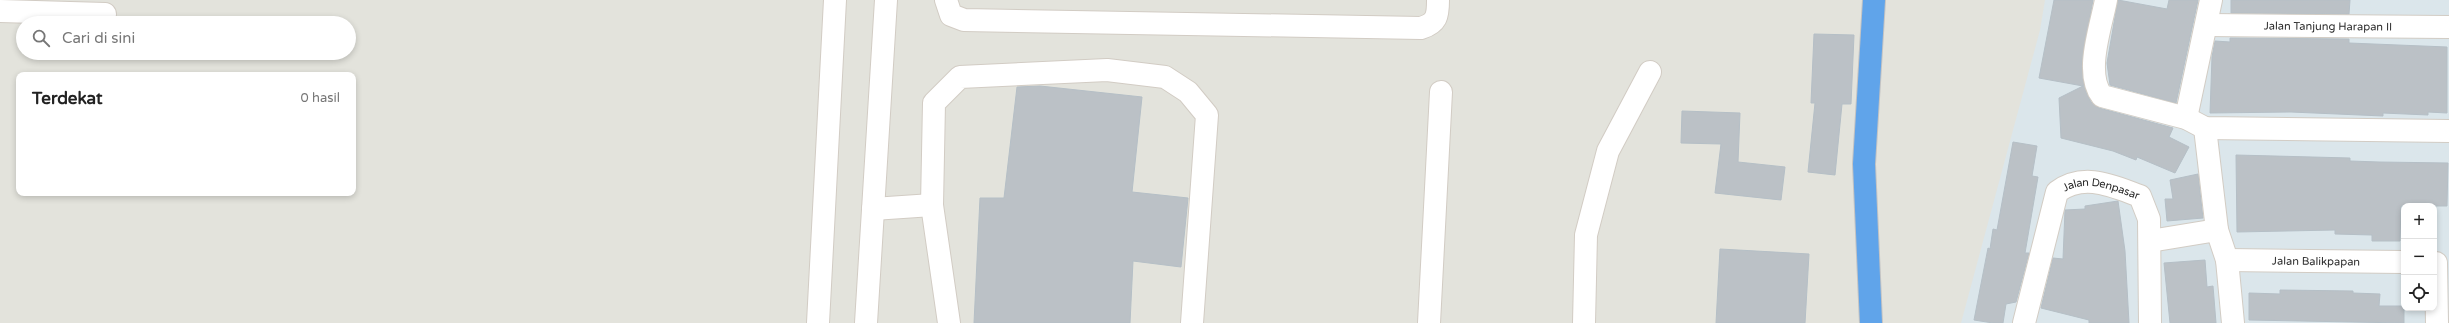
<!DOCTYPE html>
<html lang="id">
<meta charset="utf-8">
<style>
:root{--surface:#fff;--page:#f6f6f6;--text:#222;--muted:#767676;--line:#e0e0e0}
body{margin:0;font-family:"Varela Round",sans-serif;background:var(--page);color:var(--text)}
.controls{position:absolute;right:12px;bottom:12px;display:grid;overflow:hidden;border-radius:8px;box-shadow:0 2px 6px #0003}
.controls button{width:36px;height:36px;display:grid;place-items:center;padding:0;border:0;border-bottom:1px solid var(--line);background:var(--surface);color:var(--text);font:20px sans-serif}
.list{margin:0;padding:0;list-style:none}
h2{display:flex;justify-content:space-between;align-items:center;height:52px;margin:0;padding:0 16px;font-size:17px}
h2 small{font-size:13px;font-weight:400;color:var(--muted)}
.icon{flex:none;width:22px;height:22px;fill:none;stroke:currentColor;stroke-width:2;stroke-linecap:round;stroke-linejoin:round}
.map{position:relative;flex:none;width:2449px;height:323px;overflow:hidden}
.search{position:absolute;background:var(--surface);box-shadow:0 2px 6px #0003;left:16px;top:16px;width:340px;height:44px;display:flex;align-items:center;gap:10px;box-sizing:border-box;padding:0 14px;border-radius:22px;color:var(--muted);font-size:15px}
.panel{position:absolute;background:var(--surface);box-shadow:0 2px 6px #0003;left:16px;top:72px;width:340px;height:124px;border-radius:8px}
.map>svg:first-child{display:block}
.industrial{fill:#e3e3dc;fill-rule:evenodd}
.building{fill:#bbc1c6;stroke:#b5bfc6}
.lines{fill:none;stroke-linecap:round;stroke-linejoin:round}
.minor-casing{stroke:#d2ccc4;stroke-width:24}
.major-casing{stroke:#c3c3c3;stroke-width:24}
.minor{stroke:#fff;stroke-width:22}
.major{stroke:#60a4ea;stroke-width:22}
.labels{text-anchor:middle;stroke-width:3;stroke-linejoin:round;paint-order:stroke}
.street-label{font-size:11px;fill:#292929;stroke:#fff}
</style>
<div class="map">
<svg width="2449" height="323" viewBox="0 0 2449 323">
<rect width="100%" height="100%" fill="#dbe6eb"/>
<!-- industrial -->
<path class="industrial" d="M0,0H2045L2040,30L1961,323H0ZM23,23H349V53H23ZM19,75H353V193H19Z"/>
<!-- building -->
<g class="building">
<path d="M2054,0H2093L2082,61L2086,92L2091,102L2099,108L2173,128L2169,137L2189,147L2175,173L2137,157L2136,160L2113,151L2061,138L2059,98L2083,86L2039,78Z"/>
<path d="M2118,0L2167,9L2169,0H2198L2176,103L2110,85L2107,63Z"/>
<path d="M2231,0H2350L2349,14L2231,13Z"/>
<path d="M1814,34L1854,35L1851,104H1842L1835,175L1808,172L1815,103H1811Z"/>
<path d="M2230,38L2349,39V43L2447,47V113L2428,112V115L2383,113V116L2291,112L2210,113L2212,57L2215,41L2230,42Z"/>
<path d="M1040,86L1142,97L1132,192L1188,198L1181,267L1133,261L1130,323H974L980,198H1004L1017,87Z"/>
<path d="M1682,111L1740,113L1738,162L1785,167L1781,200L1715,193L1721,144L1681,143Z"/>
<path d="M2013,142L2037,146L2032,176L2038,177L2025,253H2029L2016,302L2006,304L2003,323H1993L1974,320L1988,248L1990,249L1993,229L1997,230Z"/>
<path d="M2236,155L2350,158V161L2379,162L2448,163L2447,206H2401L2400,241H2372V235L2335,234V230L2237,232Z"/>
<path d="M2198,174L2203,218L2167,221L2165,199H2173L2170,180Z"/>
<path d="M2118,201L2125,251L2129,323H2089V320L2041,308L2053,258L2063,259L2065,210L2085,209V206Z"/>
<path d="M1720,249L1809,254L1805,323H1716Z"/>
<path d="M2205,260L2207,287L2213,286L2216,323H2170L2164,263Z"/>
<path d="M2280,290L2353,291V293L2380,294L2379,306H2404V323L2249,320V293L2280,294Z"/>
</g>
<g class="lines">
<defs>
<g id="minor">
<path d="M946,0L951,15L964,20L1421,28C1437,23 1438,16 1438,0"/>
<path d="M2106,0C2101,27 2084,73 2102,96L2186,118L2205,128L2449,131"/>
<path d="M0,11L105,14"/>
<path id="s1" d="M2207,25L2449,27"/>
<path d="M2186,118L2211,0"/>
<path d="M2205,128L2217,230L2227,260L2233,323"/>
<path d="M873,209L932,205"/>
<path d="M2150,241L2217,230"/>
<path id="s2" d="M2227,260L2404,262"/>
<path d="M2436,263L2437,323"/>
<path d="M818,323L835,0"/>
<path d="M866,323L886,0"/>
<path d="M949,323L932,205L934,103L960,77L1107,70L1165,77L1188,92L1207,115L1192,323"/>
<path d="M1429,323L1441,92"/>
<path d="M1584,323L1586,235L1608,151L1650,72"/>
<path id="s3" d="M2024,323L2057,192C2084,172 2112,186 2140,196L2149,219L2150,323"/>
</g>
<path id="major" d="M1871,323L1864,164L1874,0"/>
</defs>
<!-- minor casing -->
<use href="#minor" class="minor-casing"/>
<!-- major casing -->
<use href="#major" class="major-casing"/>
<!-- minor -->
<use href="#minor" class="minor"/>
<!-- major -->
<use href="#major" class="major"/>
</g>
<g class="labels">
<!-- street labels -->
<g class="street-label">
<text dy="4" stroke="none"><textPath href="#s1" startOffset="121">Jalan Tanjung Harapan II</textPath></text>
<text dy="4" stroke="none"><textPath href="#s3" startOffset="182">Jalan Denpasar</textPath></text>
<text dy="4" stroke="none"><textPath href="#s2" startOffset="89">Jalan Balikpapan</textPath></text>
</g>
</g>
</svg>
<div class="controls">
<button>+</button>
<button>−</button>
<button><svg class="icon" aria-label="locate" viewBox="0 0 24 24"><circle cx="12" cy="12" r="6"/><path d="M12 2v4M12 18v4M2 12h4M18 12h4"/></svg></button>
</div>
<div class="search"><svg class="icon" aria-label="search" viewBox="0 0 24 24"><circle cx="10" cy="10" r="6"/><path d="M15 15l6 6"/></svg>Cari di sini</div>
<section class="panel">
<h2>Terdekat<small>0 hasil</small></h2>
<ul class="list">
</ul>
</section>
</div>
